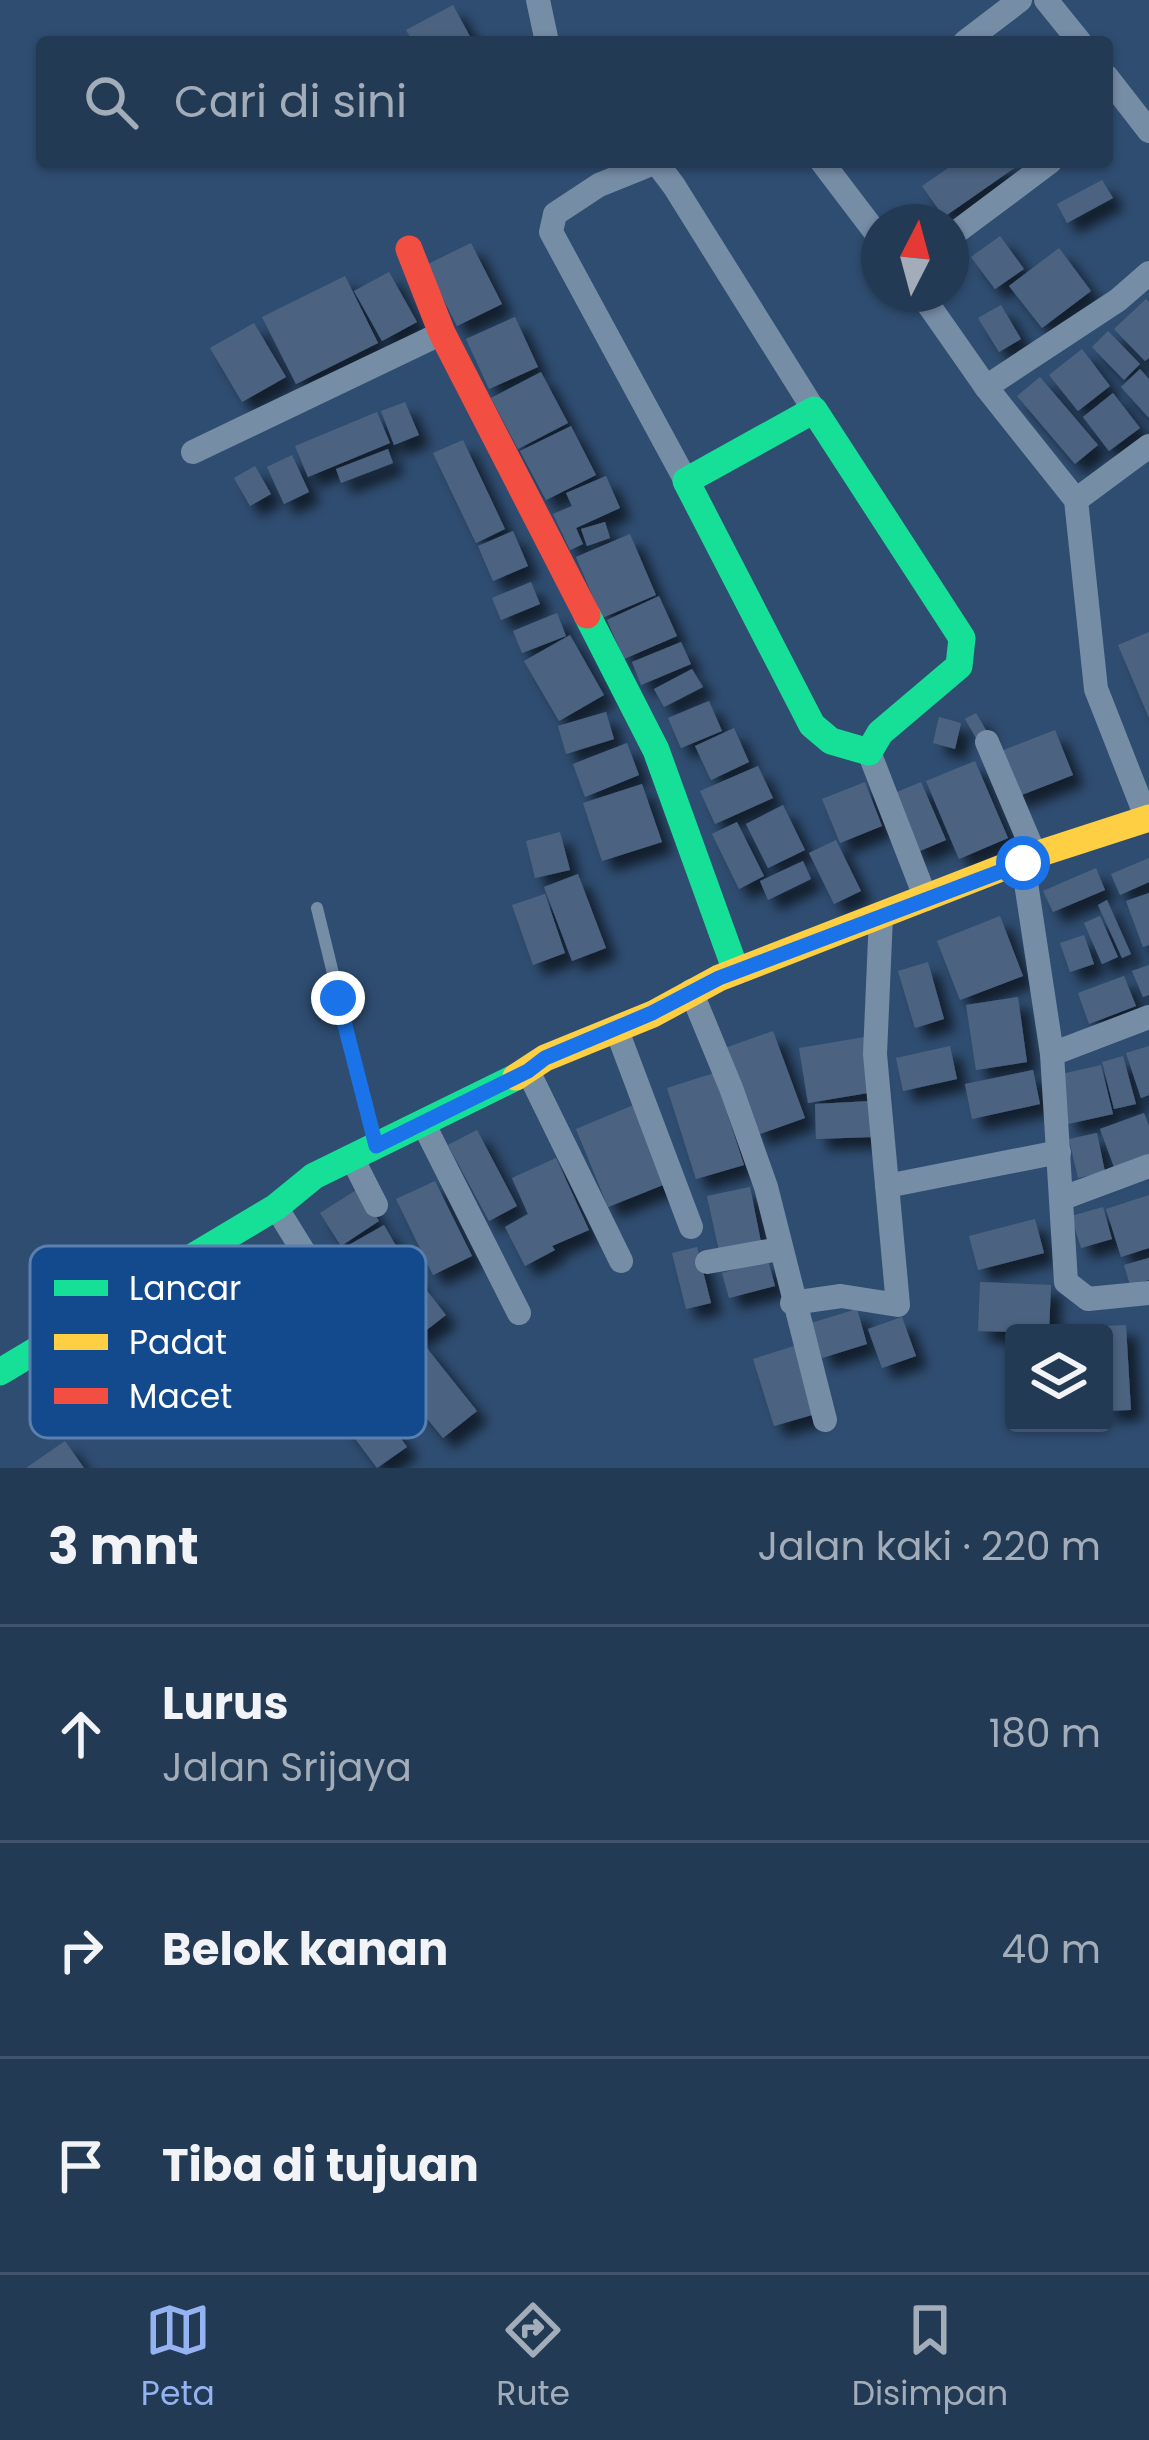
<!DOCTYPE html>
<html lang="id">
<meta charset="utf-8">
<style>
:root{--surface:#233a55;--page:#2b415b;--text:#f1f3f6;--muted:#a3adb9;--line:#40546c;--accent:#95b2f1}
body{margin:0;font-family:Poppins,sans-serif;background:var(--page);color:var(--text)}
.controls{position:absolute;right:36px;bottom:36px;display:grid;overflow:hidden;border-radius:12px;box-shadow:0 3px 9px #0004}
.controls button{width:108px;height:108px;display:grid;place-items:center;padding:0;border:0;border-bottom:3px solid var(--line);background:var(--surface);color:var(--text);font:60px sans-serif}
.compass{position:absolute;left:861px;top:204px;width:108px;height:108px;border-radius:50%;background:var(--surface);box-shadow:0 3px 9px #0004;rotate:6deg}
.stop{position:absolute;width:36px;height:36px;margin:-27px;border:9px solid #1a73e8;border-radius:50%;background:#fff}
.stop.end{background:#1a73e8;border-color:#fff;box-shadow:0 3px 12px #0008}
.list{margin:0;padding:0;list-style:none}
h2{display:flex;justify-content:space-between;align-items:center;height:156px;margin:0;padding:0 48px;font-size:51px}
h2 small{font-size:39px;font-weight:400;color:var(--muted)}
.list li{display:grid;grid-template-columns:78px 1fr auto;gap:36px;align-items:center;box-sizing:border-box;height:216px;padding:0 48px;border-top:3px solid var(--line)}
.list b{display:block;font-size:45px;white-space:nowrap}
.list p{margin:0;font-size:39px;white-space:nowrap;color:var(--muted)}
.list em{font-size:39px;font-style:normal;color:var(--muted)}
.icon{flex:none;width:66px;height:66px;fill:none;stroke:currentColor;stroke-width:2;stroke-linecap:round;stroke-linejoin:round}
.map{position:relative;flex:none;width:1149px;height:1468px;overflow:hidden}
.search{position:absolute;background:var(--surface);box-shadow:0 3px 9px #0004;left:36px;right:36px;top:36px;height:132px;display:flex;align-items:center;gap:30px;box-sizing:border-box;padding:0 42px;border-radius:12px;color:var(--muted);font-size:45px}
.sheet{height:804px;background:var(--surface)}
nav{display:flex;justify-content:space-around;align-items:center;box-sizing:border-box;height:168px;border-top:3px solid var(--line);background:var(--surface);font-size:33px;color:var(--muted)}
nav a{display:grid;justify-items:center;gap:6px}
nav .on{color:var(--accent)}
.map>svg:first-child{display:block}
.building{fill:#4c6481;filter:url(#shadow)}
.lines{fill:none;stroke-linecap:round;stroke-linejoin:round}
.lane{stroke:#768da6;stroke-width:12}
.street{stroke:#768da6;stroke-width:24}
.fast{stroke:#16e098;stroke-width:27}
.slow{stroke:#ffcf43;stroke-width:27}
.jam{stroke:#f24e42;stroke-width:27}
.route{stroke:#1a73e8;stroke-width:15}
.key{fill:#134a8d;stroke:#5a80af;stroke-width:3}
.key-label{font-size:33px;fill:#fff}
</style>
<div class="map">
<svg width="1149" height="1468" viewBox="0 0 1149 1468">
<defs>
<filter id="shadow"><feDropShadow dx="11" dy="11" stdDeviation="6" flood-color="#0009"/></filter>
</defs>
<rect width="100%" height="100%" fill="#2f4d71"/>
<!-- building -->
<g class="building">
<path d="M453,5L473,42H413L406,30Z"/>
<path d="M957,162H1023L944,217L922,186Z"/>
<path d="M1102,180L1113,198L1067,223L1057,204Z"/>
<path d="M1000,236L1024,269L995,289L971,257Z"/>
<path d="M471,243L502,304L457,326L426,265Z"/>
<path d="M1059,248L1091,291L1042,328L1009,286Z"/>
<path d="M389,272L417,322L382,341L354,291Z"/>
<path d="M345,276L378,343L296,384L262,317Z"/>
<path d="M1146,299L1149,302V358L1145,361L1114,329Z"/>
<path d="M1001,305L1021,339L999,352L978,318Z"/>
<path d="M515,317L538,367L489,389L466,339Z"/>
<path d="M254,323L286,377L242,402L210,348Z"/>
<path d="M1108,331L1140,364L1124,380L1092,347Z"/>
<path d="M1082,349L1110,386L1078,411L1049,375Z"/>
<path d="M1140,369L1149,379V418L1121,387Z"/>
<path d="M541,372L568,423L518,449L491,398Z"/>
<path d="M1040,377L1098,445L1075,464L1017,396Z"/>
<path d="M1113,393L1140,428L1109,451L1083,417Z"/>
<path d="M405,402L419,435L394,445L381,411Z"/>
<path d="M377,412L390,443L308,477L295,446Z"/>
<path d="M571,426L596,475L546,500L520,451Z"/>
<path d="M463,440L505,529L476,543L433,453Z"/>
<path d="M388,449L393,463L341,483L336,469Z"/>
<path d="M292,455L309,492L284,504L267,467Z"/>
<path d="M255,466L271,494L250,506L234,478Z"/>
<path d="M606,476L620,508L576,528L583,544L570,550L553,514L572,506L566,493Z"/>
<path d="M605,522L610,538L587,546L581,529Z"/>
<path d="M513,531L528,566L493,581L478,546Z"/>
<path d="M630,534L656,595L602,618L576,557Z"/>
<path d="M531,582L540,604L501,620L492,598Z"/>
<path d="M659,596L677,636L624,659L607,620Z"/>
<path d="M557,613L566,636L522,653L513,631Z"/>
<path d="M1149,632V718L1118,645Z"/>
<path d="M570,635L604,695L559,721L524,661Z"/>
<path d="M681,642L691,664L641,685L632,662Z"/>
<path d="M692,669L703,687L664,707L654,689Z"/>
<path d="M709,701L722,731L681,748L668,718Z"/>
<path d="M606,712L614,739L566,754L558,726Z"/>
<path d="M976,713L987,732L976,738L965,719Z"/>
<path d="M939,717L961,723L955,749L933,743Z"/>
<path d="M734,728L749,762L711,780L695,746Z"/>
<path d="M1055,730L1073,775L1014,798L996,753Z"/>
<path d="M627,743L639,775L585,797L573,764Z"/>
<path d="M975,761L1008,838L959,859L926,781Z"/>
<path d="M758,766L773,798L715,824L700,791Z"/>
<path d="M865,782L882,826L840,843L822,799Z"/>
<path d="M921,782L946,840L915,853L890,795Z"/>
<path d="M642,784L662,842L602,861L583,803Z"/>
<path d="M783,805L805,850L768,868L746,824Z"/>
<path d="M737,822L764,876L739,889L712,834Z"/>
<path d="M560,832L570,870L535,878L526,841Z"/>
<path d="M836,840L861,891L834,904L809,853Z"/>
<path d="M1149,858V882L1120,895L1111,874Z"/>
<path d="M803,861L811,879L768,900L760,881Z"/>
<path d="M1096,868L1105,890L1053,912L1043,891Z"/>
<path d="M578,874L606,948L572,961L544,887Z"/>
<path d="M1149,893V945L1143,947L1126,901Z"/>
<path d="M545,894L565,953L533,965L512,905Z"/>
<path d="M1107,900L1131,954L1122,958L1098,905Z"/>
<path d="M1000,916L1023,976L960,1000L937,941Z"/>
<path d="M1100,916L1118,957L1102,964L1084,923Z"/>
<path d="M1084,935L1094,964L1070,972L1060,943Z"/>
<path d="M928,962L944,1019L915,1028L898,971Z"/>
<path d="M1149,965V995L1143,997L1132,971Z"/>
<path d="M1124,976L1136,1006L1089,1024L1078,993Z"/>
<path d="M1018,997L1027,1062L976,1070L966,1005Z"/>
<path d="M773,1031L805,1118L757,1135L725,1048Z"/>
<path d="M865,1037L874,1092L808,1103L799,1048Z"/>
<path d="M950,1046L957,1079L903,1091L896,1058Z"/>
<path d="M1149,1046V1095L1141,1098L1126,1053Z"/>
<path d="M1123,1056L1136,1104L1114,1109L1102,1062Z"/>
<path d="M1101,1065L1113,1114L1068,1124L1057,1075Z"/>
<path d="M1033,1070L1040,1104L972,1119L965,1084Z"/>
<path d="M714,1073L744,1165L696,1179L667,1088Z"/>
<path d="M871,1101L873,1137L816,1139L815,1104Z"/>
<path d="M636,1104L668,1183L608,1207L576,1129Z"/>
<path d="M1144,1113L1149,1126V1154L1114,1167L1100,1129Z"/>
<path d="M477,1130L517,1206L489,1221L448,1145Z"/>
<path d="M1097,1133L1105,1172L1078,1178L1069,1139Z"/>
<path d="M556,1158L589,1230L552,1246L555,1250L525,1266L505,1227L528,1214L512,1178Z"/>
<path d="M435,1181L472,1256L433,1275L396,1199Z"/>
<path d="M750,1187L761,1242L719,1251L707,1196Z"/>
<path d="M358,1189L379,1221L341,1246L320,1213Z"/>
<path d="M1149,1195V1248L1121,1257L1106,1209Z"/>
<path d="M1103,1207L1112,1239L1081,1248L1071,1216Z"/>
<path d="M1035,1219L1044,1253L978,1270L969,1236Z"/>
<path d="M384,1225L420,1288L384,1309L347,1246Z"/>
<path d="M697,1247L711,1303L686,1309L672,1253Z"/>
<path d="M1149,1258V1280L1130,1285L1124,1265Z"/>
<path d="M768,1260L775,1286L729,1298L722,1273Z"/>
<path d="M980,1282L1051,1285L1049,1333L978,1331Z"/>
<path d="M428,1292L446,1315L415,1339L397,1315Z"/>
<path d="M857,1309L867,1344L822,1358L811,1323Z"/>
<path d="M902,1317L916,1356L882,1368L868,1329Z"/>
<path d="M1126,1325L1131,1410L1104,1411V1333H1086V1327Z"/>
<path d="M422,1342L477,1411L443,1438L387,1370Z"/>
<path d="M797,1345L819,1413L774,1426L753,1359Z"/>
<path d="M355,1374L407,1447L377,1468L324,1397Z"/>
<path d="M65,1441L84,1468H26Z"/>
</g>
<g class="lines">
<!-- lane -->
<path class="lane" d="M317,908L375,1145"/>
<!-- street -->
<g class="street">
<path d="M538,0L547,42"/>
<path d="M1046,0L1080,42"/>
<path d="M965,42L1020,0"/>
<path d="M1107,77L1149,131"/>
<path d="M822,162L879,237"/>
<path d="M951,236L1050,162"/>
<path d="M921,294L986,387L1076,500L1096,689L1147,819"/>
<path d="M986,387L1118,300L1149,273"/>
<path d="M193,452L442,333"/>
<path d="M686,481L551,232L555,214L599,185L656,162L674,186L814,410"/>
<path d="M1076,500L1149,446"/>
<path d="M987,742L1035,855"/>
<path d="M869,752L926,899"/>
<path d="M1023,863L1052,1054L1066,1282L1088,1299L1149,1293"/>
<path d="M691,991L731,1088L766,1187L825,1420"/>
<path d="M616,1028L691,1227"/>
<path d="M1052,1054L1149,1017"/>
<path d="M528,1071L621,1261"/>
<path d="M423,1123L519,1313"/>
<path d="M352,1158L376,1205"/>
<path d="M887,1186L1059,1152"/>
<path d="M1063,1198L1149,1166"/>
<path d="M276,1207L401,1409"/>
<path d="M707,1262L779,1249"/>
<path d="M792,1303L841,1296L898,1305L875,1054L881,916"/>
</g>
<!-- fast -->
<g class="fast">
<path d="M814,410L962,638L959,666L880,733L869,752L831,741L812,725L686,481Z"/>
<path d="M587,615L656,750L736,971"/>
<path d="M0,1372L276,1207L314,1176L516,1077"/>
</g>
<!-- slow -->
<path class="slow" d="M516,1077L545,1058L653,1014L719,978L1035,855L1149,818"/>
<!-- jam -->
<path class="jam" d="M409,249L442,333L587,615"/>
</g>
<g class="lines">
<!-- route -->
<path class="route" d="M338,998L376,1146L528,1071L545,1058L652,1013L719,978L1023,863"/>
</g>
<!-- legend -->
<rect x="30" y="1246" width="396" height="192" rx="18" class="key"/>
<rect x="54" y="1280" width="54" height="16" fill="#16e098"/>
<rect x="54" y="1334" width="54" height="16" fill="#ffcf43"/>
<rect x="54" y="1388" width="54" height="16" fill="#f24e42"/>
<g class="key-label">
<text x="129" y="1300">Lancar</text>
<text x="129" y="1354">Padat</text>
<text x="129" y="1408">Macet</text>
</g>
</svg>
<div class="controls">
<button><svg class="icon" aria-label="layers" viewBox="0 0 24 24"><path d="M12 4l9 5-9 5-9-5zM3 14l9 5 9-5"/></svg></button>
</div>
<svg class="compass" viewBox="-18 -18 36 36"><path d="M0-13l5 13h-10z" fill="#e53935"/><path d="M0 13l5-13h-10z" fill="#a3adb9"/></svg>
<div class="stop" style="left:1023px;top:863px"></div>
<div class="stop end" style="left:338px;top:998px"></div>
<div class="search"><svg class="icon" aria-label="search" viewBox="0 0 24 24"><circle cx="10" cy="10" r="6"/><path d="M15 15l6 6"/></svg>Cari di sini</div>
</div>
<section class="sheet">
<h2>3 mnt<small>Jalan kaki · 220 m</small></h2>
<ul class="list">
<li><svg class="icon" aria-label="ahead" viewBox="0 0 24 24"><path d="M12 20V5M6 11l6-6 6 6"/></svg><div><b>Lurus</b><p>Jalan Srijaya</p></div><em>180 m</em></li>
<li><svg class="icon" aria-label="right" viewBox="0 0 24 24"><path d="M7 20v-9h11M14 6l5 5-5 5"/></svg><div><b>Belok kanan</b></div><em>40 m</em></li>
<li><svg class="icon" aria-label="arrive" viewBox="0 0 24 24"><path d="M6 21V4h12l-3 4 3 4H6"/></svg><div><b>Tiba di tujuan</b></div></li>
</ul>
</section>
<nav>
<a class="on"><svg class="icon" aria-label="map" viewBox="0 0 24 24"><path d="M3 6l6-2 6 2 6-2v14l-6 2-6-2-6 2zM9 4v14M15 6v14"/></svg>Peta</a>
<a><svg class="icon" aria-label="directions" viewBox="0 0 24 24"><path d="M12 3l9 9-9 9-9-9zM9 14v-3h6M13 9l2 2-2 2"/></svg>Rute</a>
<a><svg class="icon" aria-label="saved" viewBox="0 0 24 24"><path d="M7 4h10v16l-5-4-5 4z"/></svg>Disimpan</a>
</nav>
